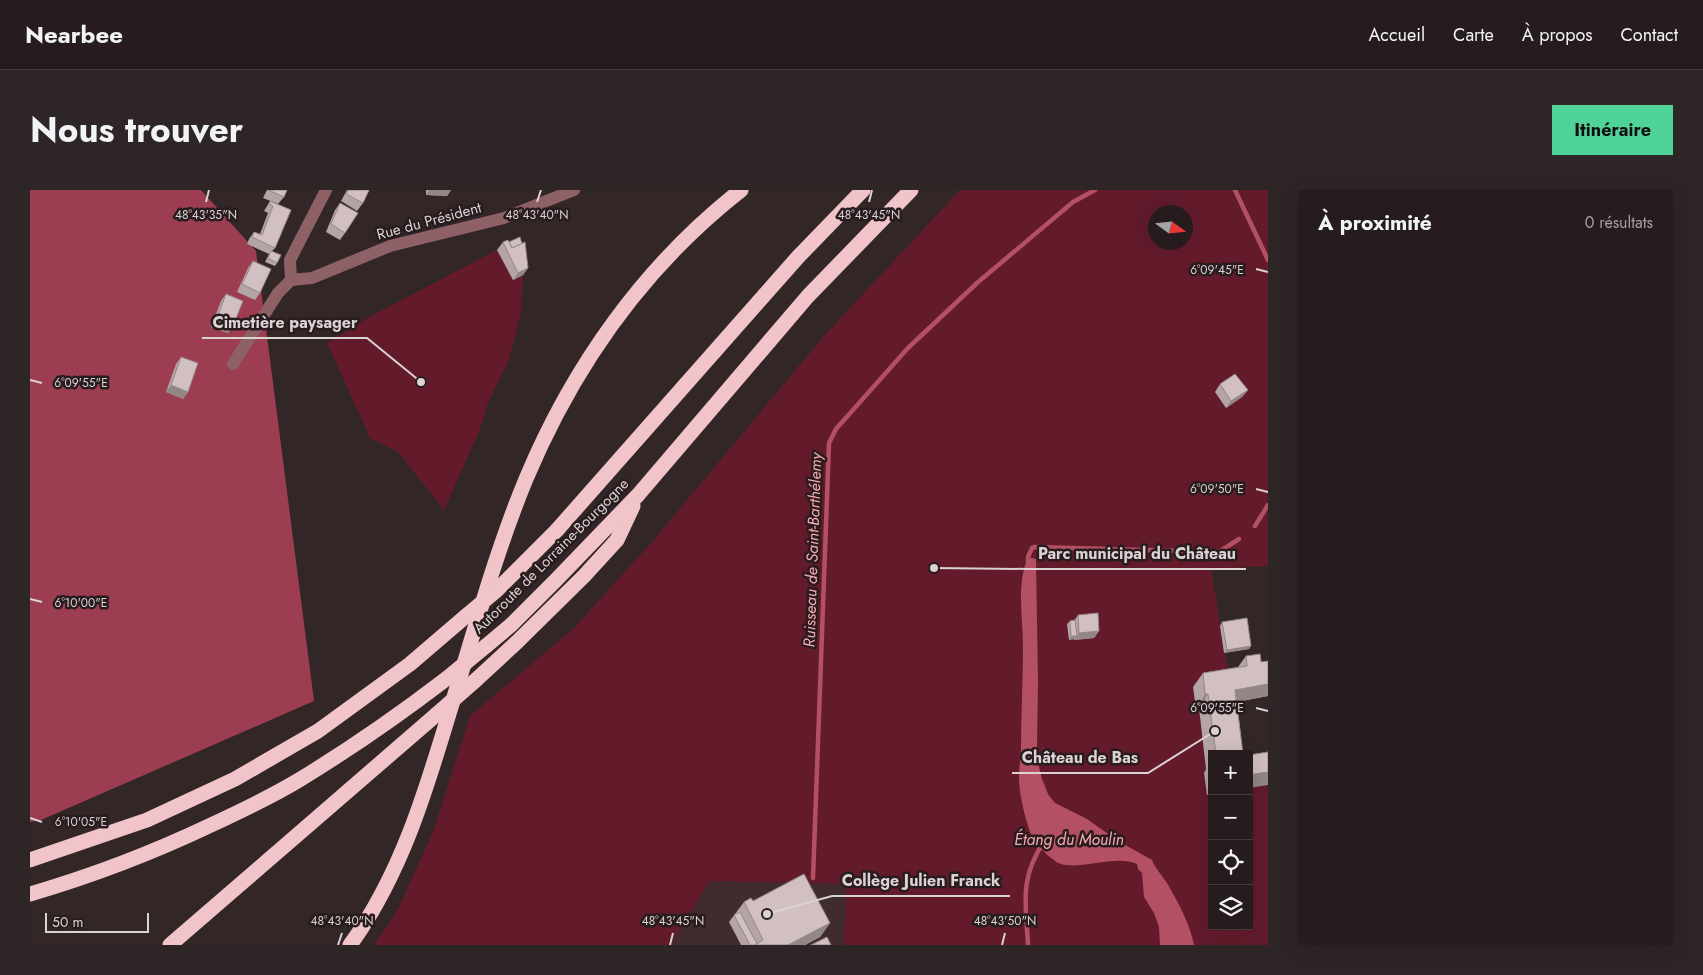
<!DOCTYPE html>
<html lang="fr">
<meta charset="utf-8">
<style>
:root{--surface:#261c1d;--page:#2e2526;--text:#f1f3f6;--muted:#a4a1a4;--line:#423a3b;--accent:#50d398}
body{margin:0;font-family:Jost,sans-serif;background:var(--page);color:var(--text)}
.controls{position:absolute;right:15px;bottom:15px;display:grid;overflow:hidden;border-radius:0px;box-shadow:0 5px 20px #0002}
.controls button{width:45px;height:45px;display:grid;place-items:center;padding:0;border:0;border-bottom:1px solid var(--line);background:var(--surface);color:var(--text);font:25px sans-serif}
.compass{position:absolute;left:1118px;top:15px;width:45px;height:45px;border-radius:50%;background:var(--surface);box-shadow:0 5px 20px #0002;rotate:105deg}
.scale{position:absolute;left:15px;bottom:12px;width:104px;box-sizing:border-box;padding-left:5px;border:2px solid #dbd2d3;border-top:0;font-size:14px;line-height:18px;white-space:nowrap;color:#dbd2d3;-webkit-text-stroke:4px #291c1e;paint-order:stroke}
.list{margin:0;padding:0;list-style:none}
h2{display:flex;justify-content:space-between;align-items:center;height:65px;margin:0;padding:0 20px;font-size:21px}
h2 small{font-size:16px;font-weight:400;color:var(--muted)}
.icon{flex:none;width:28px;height:28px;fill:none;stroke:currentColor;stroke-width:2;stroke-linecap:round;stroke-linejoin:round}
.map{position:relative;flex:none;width:1238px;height:755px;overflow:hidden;border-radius:0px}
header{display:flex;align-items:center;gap:30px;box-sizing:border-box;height:70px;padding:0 25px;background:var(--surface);border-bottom:1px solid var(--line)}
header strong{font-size:24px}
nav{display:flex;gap:28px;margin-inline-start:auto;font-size:18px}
.intro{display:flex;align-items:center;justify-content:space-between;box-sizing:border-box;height:120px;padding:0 30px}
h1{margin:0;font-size:35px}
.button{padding:12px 22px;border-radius:0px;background:var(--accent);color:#111;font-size:18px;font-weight:700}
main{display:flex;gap:30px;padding:0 30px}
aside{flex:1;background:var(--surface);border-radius:0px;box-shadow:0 5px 20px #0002}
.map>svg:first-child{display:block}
.built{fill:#402c2e}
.green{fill:#631b2c;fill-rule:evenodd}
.forest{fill:#9d3d51}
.water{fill:#b35063}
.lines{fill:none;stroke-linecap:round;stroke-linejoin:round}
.stream{stroke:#b35063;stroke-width:4.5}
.minor{stroke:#8e6167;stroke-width:12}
.highway{stroke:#f1c4c9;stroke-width:15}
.highway-bridge{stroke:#f1c4c9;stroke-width:15}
.wall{fill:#b4a4a6}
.shaded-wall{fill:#928687}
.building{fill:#d1bfc1;stroke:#928687}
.ticks{fill:none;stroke:#dbd2d3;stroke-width:2}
.labels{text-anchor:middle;stroke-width:5;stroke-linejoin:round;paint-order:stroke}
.street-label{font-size:15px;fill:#dbd2d3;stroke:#291c1e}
.water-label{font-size:16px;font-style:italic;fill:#faa9b4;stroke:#291c1e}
.ticks-label{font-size:12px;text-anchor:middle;fill:#dbd2d3;stroke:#291c1e;stroke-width:5;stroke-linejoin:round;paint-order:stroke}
.leader{fill:none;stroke:#dbd2d3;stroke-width:2}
.callout-dot{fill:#dbd2d3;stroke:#291c1e;stroke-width:2}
.callout-label{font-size:16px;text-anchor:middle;font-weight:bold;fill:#dbd2d3;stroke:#291c1e;stroke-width:5;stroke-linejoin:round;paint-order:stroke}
</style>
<header>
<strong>Nearbee</strong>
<nav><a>Accueil</a><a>Carte</a><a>À propos</a><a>Contact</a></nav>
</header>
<div class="intro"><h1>Nous trouver</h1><a class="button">Itinéraire</a></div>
<main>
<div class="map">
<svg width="1238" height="755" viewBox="0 0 1238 755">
<rect width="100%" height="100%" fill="#332627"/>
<!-- built -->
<path class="built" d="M680,691L816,694L814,755H640Z"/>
<!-- green -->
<g class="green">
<path d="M930,0H1238V376L1181,379L1198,480L1166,518H1169L1177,583L1182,604V736H1219V598L1238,595V755H814L816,694L680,691L640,755H344L366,723L403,642L440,526L544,438L621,353L793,147ZM1126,22H1156V52H1126Z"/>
<path d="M467,60L483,90L493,85L491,124L478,172L458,213L449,242L414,320L368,262L340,248L297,153L339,127Z"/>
</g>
<!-- forest -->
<path class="forest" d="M0,0H171L226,61L284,511L11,630L0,632Z"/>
<!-- water -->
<path class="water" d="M998,367L1006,369L1008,492L1007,555L1008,573L1012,589L1018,604L1025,613L1057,629L1088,651L1122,670C1126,680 1132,685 1137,693C1148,712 1160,734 1164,755H1130L1129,737L1124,723L1114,707L1112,683L1108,679L1107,674C1085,663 1042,684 1025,671C1014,663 1003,652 999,639C994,623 989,604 989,587C989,577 991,567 991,556C991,523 993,490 993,457C993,427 986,396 998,367Z"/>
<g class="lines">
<!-- stream -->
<g class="stream">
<path d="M1205,0L1238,70"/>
<path d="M1225,336L1238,315"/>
<path d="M998,373V367L1002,358L1005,357L1189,362L1209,349"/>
<path d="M783,688L799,253L806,239L878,158L947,93L1043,12L1065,0"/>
<path d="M998,755C996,714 989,690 1013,653"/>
</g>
<!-- minor -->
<g class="minor">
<path d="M261,90L282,88L360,56L474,28L544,0"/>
<path d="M261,90L260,70L296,0"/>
<path d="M203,174L248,103L261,90"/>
</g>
<!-- highway -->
<g class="highway">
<path d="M527,340L768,67L833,0"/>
<path d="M456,456L481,435L526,390L608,305L778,106L881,0"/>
<path d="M447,489L487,452L554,386L587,350L603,316"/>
<path d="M0,670L117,630L205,589L288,541L380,474L436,426"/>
<path d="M0,704C65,685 120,664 181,635C211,621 241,607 269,590C320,559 369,525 416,489"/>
<path d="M140,755L407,524"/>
<path d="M320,755C374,681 399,590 425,504C447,432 467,359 496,289C543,177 614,76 711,0"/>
</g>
<!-- highway-bridge -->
<g class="highway-bridge">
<path d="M436,426L467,400L527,340"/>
<path d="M416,489L456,456"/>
<path d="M407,524L447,489"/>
</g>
</g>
<!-- wall -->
<g class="wall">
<path d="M237,0H257L254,7L248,14L233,8Z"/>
<path d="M317,0H339L333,13L327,21L311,11Z"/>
<path d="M396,0H421L417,6L396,5Z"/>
<path d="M240,11L261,20L245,58L242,61L247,73L245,76L235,72L239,64L217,54L219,49L224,42L230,44L238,23L234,21Z"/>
<path d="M310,13L315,43L310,50L296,42L305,20Z"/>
<path d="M473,52L498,78L493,85L483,90L467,60Z"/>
<path d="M223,71L230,103L225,110L207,102L218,78Z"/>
<path d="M196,104L203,136L198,143L181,137L191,111Z"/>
<path d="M151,167L158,202L153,209L136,202L146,174Z"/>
<path d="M1190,194L1218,200L1212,207L1196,218L1185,202Z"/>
<path d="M1048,425L1069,441L1064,448L1044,450V449L1039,450L1037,434L1040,431H1044Z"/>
<path d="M1192,432L1221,456L1219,459L1194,463L1190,436Z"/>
<path d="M1216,466L1231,472L1238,506L1207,512L1213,564H1182V604L1177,605L1174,583L1176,579L1169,518L1166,519L1163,497L1173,483L1208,477Z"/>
<path d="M723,711L800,733L790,747L775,755H711L699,732L714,712Z"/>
</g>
<!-- shaded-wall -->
<g class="shaded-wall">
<path d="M399,0H421L417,6L396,5Z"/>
<path d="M498,78L493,85L483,90L488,83Z"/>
<path d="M186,130L203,136L198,143L181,137Z"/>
<path d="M141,195L158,202L153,209L136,202Z"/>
<path d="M1218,200L1212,207L1196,218L1201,211Z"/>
<path d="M1069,441L1064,448L1044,450L1049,443Z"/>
<path d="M1041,446H1047L1044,449L1039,450Z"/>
<path d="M1221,456L1219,459L1194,463L1197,460Z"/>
<path d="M1238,494V506L1195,514L1205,500Z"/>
<path d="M1175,504H1178L1169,518L1166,519Z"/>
<path d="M1238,582V595L1219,598V585Z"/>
<path d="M1182,597V604L1177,605Z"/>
<path d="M800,733L790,747L775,755H758Z"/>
</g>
<!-- building -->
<g class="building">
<path d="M238,0H257L254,7Z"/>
<path d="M318,0H339L333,13L316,4Z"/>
<path d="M240,11L261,20L245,58L222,47L224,42L232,45L243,16L239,14Z"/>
<path d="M310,13L328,23L315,43L301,34Z"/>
<path d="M490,47L492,54L482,58L479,52Z"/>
<path d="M478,50L482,58L495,52L498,78L488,83L473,52Z"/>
<path d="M241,61L251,65L247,73L238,68Z"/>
<path d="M223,71L241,79L230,103L212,94Z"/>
<path d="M196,104L213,111L203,136L186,130Z"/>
<path d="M151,167L168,173L158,202L141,195Z"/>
<path d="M1205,184L1218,200L1201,211L1190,194Z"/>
<path d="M1068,423L1069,441L1049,443L1048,425Z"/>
<path d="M1217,428L1221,456L1197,460L1192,432Z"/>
<path d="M1045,430L1047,446H1041L1040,431Z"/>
<path d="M1230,464L1231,472L1238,471V494L1205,500L1213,564H1186L1178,504H1175L1173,483L1217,476L1216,466Z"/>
<path d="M1238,562V582L1219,585V565Z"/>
<path d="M774,684L800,733L758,755H725L733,750L714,712L721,708L723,711Z"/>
<path d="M710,722L727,754L725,755H720L704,725Z"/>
<path d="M797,747L801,755H781Z"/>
</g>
<!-- ticks -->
<path class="ticks" d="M176,12L179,0M507,12L511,0M839,12L842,0M1226,79L1238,82M0,190L12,193M1226,299L1238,302M0,409L12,412M1226,518L1238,521M0,628L12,632M308,755L312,743M640,755L643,743M972,755L975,743"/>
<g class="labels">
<!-- street labels -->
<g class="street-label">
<text transform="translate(399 31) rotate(-15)" y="5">Rue du Président</text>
<text transform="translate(521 366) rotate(-45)" y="5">Autoroute de Lorraine-Bourgogne</text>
</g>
<!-- water labels -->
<g class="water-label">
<text transform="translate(782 360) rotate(-88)" y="6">Ruisseau de Saint-Barthélemy</text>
<text x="1039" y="655">Étang du Moulin</text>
</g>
</g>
<g class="ticks-label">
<text x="176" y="29">48°43'35"N</text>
<text x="507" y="29">48°43'40"N</text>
<text x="839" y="29">48°43'45"N</text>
<text x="1187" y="84">6°09'45"E</text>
<text x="51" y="197">6°09'55"E</text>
<text x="1187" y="303">6°09'50"E</text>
<text x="51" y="417">6°10'00"E</text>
<text x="1187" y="522">6°09'55"E</text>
<text x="51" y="636">6°10'05"E</text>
<text x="312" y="735">48°43'40"N</text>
<text x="643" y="735">48°43'45"N</text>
<text x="975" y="735">48°43'50"N</text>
</g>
<!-- callouts -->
<path class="leader" d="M391 192L337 148H172M904 378L998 379H1216M1185 541L1118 583H982M737 724L802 706H980"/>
<g class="callout-dot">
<circle cx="391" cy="192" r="5"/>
<circle cx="904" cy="378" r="5"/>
<circle cx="1185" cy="541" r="5"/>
<circle cx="737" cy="724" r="5"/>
</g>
<g class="callout-label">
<text x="255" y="138">Cimetière paysager</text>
<text x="1107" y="369">Parc municipal du Château</text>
<text x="1050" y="573">Château de Bas</text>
<text x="891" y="696">Collège Julien Franck</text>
</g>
</svg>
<div class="controls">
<button>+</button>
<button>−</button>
<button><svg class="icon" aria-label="locate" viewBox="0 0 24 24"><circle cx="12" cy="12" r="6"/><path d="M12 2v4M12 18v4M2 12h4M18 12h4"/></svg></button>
<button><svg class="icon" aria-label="layers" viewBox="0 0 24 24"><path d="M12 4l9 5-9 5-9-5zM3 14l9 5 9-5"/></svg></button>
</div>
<svg class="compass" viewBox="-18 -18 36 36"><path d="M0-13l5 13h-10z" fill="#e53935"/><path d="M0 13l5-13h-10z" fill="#a4a1a4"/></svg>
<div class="scale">50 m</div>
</div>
<aside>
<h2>À proximité<small>0 résultats</small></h2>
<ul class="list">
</ul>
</aside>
</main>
